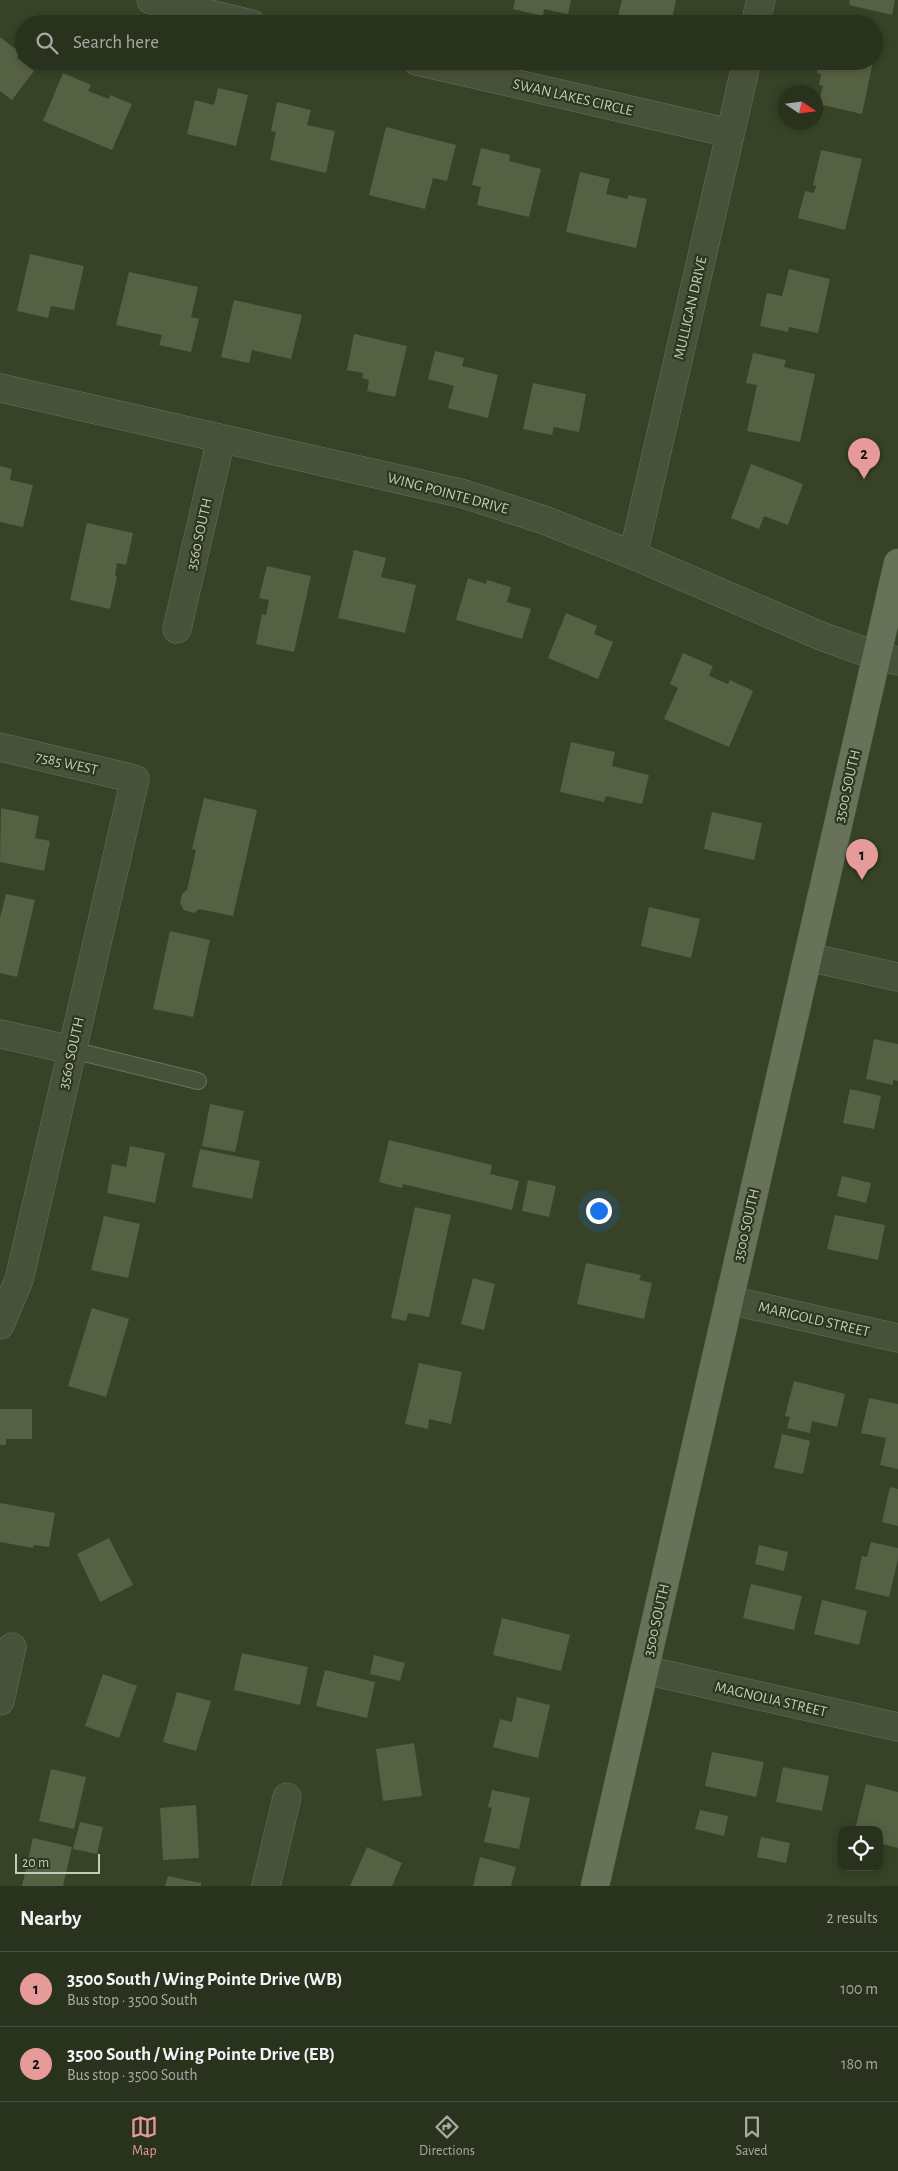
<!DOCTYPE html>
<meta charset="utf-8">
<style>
:root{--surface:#29321d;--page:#313a26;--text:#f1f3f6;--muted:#a5aaa4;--line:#454d3b;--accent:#e69b98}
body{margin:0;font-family:"Alegreya Sans",sans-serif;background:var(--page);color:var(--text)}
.controls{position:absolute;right:15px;bottom:15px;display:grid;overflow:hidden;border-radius:10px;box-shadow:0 2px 8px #0003}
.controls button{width:45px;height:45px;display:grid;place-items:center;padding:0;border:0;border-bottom:1px solid var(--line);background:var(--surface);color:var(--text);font:25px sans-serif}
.compass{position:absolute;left:778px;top:85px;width:45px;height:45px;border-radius:50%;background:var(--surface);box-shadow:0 2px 8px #0003;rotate:103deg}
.scale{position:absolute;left:15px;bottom:12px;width:85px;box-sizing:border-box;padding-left:5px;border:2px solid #c3ccb8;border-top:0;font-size:14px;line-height:18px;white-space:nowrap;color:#c3ccb8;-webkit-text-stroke:4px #2d3720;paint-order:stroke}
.you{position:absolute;left:598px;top:1210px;width:18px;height:18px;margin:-12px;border:4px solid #fff;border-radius:50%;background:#1a73e8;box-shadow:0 0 0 8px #1a73e833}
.badge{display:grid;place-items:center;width:32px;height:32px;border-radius:50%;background:var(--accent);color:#111;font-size:16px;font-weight:700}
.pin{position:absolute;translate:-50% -41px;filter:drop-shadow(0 1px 2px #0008)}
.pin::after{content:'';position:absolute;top:26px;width:18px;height:15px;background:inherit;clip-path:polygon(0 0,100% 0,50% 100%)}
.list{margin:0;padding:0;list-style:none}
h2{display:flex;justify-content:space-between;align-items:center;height:65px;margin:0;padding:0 20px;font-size:21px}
h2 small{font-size:16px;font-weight:400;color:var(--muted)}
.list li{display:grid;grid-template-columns:32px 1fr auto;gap:15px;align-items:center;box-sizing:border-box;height:75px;padding:0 20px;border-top:1px solid var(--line)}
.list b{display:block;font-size:19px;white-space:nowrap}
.list p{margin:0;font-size:16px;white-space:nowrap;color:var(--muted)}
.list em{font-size:16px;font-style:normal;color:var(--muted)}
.icon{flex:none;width:28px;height:28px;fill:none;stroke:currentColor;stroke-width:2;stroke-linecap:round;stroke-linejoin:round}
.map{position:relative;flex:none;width:898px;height:1886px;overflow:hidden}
.search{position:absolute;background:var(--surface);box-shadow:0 2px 8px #0003;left:15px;right:15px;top:15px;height:55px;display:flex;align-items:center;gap:12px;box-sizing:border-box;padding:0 18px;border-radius:28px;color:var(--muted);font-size:19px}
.sheet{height:215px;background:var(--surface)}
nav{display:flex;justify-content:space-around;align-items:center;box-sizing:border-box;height:70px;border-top:1px solid var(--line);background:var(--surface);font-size:14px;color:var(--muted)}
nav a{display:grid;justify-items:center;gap:2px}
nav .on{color:var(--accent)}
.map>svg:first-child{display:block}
.building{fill:#566143}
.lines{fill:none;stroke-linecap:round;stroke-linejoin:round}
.service-casing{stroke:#68725c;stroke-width:18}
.minor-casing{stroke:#68725c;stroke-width:29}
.primary-casing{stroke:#545e48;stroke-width:29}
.service{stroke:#48523b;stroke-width:16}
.minor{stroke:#48523b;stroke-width:28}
.primary{stroke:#687259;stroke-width:28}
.labels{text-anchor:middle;stroke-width:4.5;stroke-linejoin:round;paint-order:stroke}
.street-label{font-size:15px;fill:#c3ccb8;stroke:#2d3720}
</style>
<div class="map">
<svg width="898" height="1886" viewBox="0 0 898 1886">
<rect width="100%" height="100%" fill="#374227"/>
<!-- building -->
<g class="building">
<path d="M515,0H571L568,14L544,9L543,16L513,9Z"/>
<path d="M622,0H676L671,24H616Z"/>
<path d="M850,0H895L892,15L849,5Z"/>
<path d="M0,37L21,53L17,58L34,71L12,100L0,91Z"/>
<path d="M819,61H873L862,114L818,104L823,86L819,85L821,74L817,73Z"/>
<path d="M63,73L91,85L88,91L109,99L110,95L132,104L112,150L43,121Z"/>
<path d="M218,88L248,95L236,146L187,134L195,100L214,105Z"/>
<path d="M277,102L311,110L307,125L335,131L326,173L270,160L276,132L271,131Z"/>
<path d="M386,127L456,145L447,181L433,178L425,209L369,195Z"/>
<path d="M481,148L510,155L509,161L541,169L529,217L477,205L481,187L472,185Z"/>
<path d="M821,150L862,159L845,230L798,218L805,191L814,193L816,186L813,185Z"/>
<path d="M580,172L610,179L606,194L628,199V195L647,199L636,248L566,232Z"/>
<path d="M30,254L84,266L74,310L51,306L48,318L17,311Z"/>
<path d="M789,269L830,279L818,333L789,327L788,332L760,326L767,293L782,296Z"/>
<path d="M129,272L198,287L191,317L199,319L191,352L159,345L162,335L116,325Z"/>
<path d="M234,300L302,315L291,359L252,350L249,363L221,357Z"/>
<path d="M354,334L407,346L395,397L367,391L369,380L362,378L363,373L347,370Z"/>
<path d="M435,351L464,358L462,366L498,375L488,418L448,408L454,386L428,379Z"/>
<path d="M753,353L786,360L784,367L815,374L800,442L747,431L757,385L746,383Z"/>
<path d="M533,383L586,394L579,432L554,427L552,435L523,429Z"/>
<path d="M751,464L803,484L788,525L764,516L759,529L731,518Z"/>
<path d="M0,466L12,469L10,480L33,485L23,527L0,522Z"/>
<path d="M87,523L133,533L126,565L117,563L115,575L117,576L110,609L70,600Z"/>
<path d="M354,550L386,558L381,577L416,585L405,633L338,618Z"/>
<path d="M267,566L311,576L294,652L256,644L262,614L266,615L269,600L259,598Z"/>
<path d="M468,578L486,584L487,580L511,587L507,602L531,609L522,639L456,620Z"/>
<path d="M566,613L597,626L594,634L613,642L598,679L548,658Z"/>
<path d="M683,653L713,666L709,676L728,684L730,680L753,691L729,747L664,719L678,688L670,684Z"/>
<path d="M571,742L615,752L612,766L649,775L642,804L606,796L604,802L560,792Z"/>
<path d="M204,798L257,810L233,916L199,909L194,913L184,910L180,903L182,894L187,890L196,850L192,849Z"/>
<path d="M1,808L39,816L35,838L50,841L44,871L0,862Z"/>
<path d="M712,812L762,823L754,860L704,849Z"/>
<path d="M6,894L35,900L17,977L0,973V918Z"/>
<path d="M649,907L700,919L691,958L641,946Z"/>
<path d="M170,931L210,940L193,1017L153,1009Z"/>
<path d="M874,1039L898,1044V1081L893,1080V1085L866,1079Z"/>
<path d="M850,1089L881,1096L874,1129L843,1123Z"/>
<path d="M210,1104L244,1111L235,1152L202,1146Z"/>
<path d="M389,1140L492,1165L490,1174L519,1181L512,1210L403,1184L402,1188L379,1182Z"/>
<path d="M130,1146L165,1153L155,1203L107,1193L112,1164L126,1167Z"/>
<path d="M200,1149L260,1161L252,1199L192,1187Z"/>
<path d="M842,1176L871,1183L866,1203L837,1196Z"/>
<path d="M528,1180L556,1186L549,1217L522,1211Z"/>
<path d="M415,1207L451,1215L429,1317L408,1313L406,1321L391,1318Z"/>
<path d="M835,1215L885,1225L878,1260L827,1249Z"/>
<path d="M104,1216L140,1224L128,1278L91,1270Z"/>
<path d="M586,1263L641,1275L639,1280L652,1283L644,1319L577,1304Z"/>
<path d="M473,1278L495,1284L484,1330L461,1324Z"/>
<path d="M92,1308L129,1319L106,1397L68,1386Z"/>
<path d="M419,1363L462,1372L451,1424L429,1419L428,1429L405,1424Z"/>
<path d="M794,1381L845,1394L837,1427L812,1421L810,1433L787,1428L790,1417L785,1416Z"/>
<path d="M869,1398L898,1404V1469L880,1465L886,1438L861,1433Z"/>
<path d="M0,1409H32V1439H6V1445H0Z"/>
<path d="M782,1434L810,1441L803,1474L774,1468Z"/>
<path d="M890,1487L898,1489V1526L882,1522Z"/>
<path d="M0,1503L55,1513L49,1547L34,1545L33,1548L0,1542Z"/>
<path d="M109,1538L133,1585L100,1602L77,1554Z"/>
<path d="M871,1542L898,1548V1559L889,1597L855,1589L862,1556L867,1557Z"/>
<path d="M759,1545L788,1552L784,1571L755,1564Z"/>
<path d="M751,1584L802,1596L794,1630L743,1618Z"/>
<path d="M822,1600L867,1611L859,1645L814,1634Z"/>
<path d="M502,1618L570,1635L561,1671L493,1655Z"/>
<path d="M242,1653L308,1667L300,1705L234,1690Z"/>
<path d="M374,1655L405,1663L400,1681L370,1674Z"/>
<path d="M325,1670L375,1682L367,1718L316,1706Z"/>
<path d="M103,1674L137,1686L119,1738L85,1726Z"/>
<path d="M177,1692L211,1701L196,1751L163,1742Z"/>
<path d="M517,1697L550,1705L538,1758L493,1747L500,1719L512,1722Z"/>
<path d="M414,1743L422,1796L383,1801L376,1749Z"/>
<path d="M712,1752L764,1762L756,1797L705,1786Z"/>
<path d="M783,1767L829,1776L822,1811L776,1802Z"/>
<path d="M51,1769L86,1777L74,1829L39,1821Z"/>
<path d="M866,1784L898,1792V1848L879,1843V1830H855Z"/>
<path d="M492,1790L530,1798L519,1849L484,1842L492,1808L488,1807Z"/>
<path d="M196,1805L199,1858L163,1860L160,1808Z"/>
<path d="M700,1810L728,1816L724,1836L695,1829Z"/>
<path d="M80,1822L103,1827L97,1854L73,1849Z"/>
<path d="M761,1837L790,1843L786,1863L757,1857Z"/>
<path d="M33,1838L72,1847L63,1886H22Z"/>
<path d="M367,1847L402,1863L392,1886H350Z"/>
<path d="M480,1857L516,1867L511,1886H473Z"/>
<path d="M168,1876L201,1883V1886H165Z"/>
</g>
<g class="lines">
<defs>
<path id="service" d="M72,1050L198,1081"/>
<g id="minor">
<path d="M151,0L252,24"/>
<path d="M755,24L761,0"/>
<path d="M417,61L730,133"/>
<path d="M0,388L464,494L544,520L633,555L821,636L877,656L898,661"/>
<path d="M633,555L747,61"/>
<path d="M177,629L221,439"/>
<path d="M0,747L135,779L19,1280L0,1325"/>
<path d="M808,957L898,977"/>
<path d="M0,1034L72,1050"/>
<path d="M729,1300L898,1338"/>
<path d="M645,1670L898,1727"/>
<path d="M0,1701L12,1647"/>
<path d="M266,1886L287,1797"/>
</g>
<path id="primary" d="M595,1886L898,563"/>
</defs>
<!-- service casing -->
<use href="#service" class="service-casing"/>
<!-- minor casing -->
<use href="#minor" class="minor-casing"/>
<!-- primary casing -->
<use href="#primary" class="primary-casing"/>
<!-- service -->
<use href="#service" class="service"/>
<!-- minor -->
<use href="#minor" class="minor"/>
<!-- primary -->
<use href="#primary" class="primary"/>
</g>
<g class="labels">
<!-- street labels -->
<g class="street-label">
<text transform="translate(573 97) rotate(13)" y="5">SWAN LAKES CIRCLE</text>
<text transform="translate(690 308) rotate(-77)" y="5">MULLIGAN DRIVE</text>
<text transform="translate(448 493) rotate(15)" y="5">WING POINTE DRIVE</text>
<text transform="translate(199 534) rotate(-77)" y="5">3560 SOUTH</text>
<text transform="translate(67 763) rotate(13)" y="5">7585 WEST</text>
<text transform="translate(847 786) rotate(-77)" y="5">3500 SOUTH</text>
<text transform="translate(71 1053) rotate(-77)" y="5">3560 SOUTH</text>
<text transform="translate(746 1225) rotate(-77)" y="5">3500 SOUTH</text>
<text transform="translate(814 1319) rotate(13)" y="5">MARIGOLD STREET</text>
<text transform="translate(656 1620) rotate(-77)" y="5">3500 SOUTH</text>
<text transform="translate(771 1699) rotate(13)" y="5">MAGNOLIA STREET</text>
</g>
</g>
</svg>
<div class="controls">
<button><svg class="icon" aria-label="locate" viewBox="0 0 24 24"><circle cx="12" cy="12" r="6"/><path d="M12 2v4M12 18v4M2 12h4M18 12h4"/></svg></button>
</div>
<svg class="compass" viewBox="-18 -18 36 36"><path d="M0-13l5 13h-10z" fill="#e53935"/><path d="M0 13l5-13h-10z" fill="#a5aaa4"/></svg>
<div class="scale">20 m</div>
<div class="you"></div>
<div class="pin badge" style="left:862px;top:880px">1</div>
<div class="pin badge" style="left:864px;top:479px">2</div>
<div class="search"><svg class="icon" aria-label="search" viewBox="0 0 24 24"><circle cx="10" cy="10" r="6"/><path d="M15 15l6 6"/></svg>Search here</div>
</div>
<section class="sheet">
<h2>Nearby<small>2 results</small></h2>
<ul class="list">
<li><span class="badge">1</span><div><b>3500 South / Wing Pointe Drive (WB)</b><p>Bus stop · 3500 South</p></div><em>100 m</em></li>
<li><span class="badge">2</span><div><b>3500 South / Wing Pointe Drive (EB)</b><p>Bus stop · 3500 South</p></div><em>180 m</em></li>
</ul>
</section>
<nav>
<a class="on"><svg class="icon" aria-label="map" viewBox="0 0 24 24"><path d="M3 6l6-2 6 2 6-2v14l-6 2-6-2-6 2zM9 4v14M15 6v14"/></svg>Map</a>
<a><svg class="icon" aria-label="directions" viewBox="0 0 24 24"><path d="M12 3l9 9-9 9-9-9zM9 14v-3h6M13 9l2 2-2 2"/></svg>Directions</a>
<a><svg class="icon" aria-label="saved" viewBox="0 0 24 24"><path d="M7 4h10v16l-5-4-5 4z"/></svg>Saved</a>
</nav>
